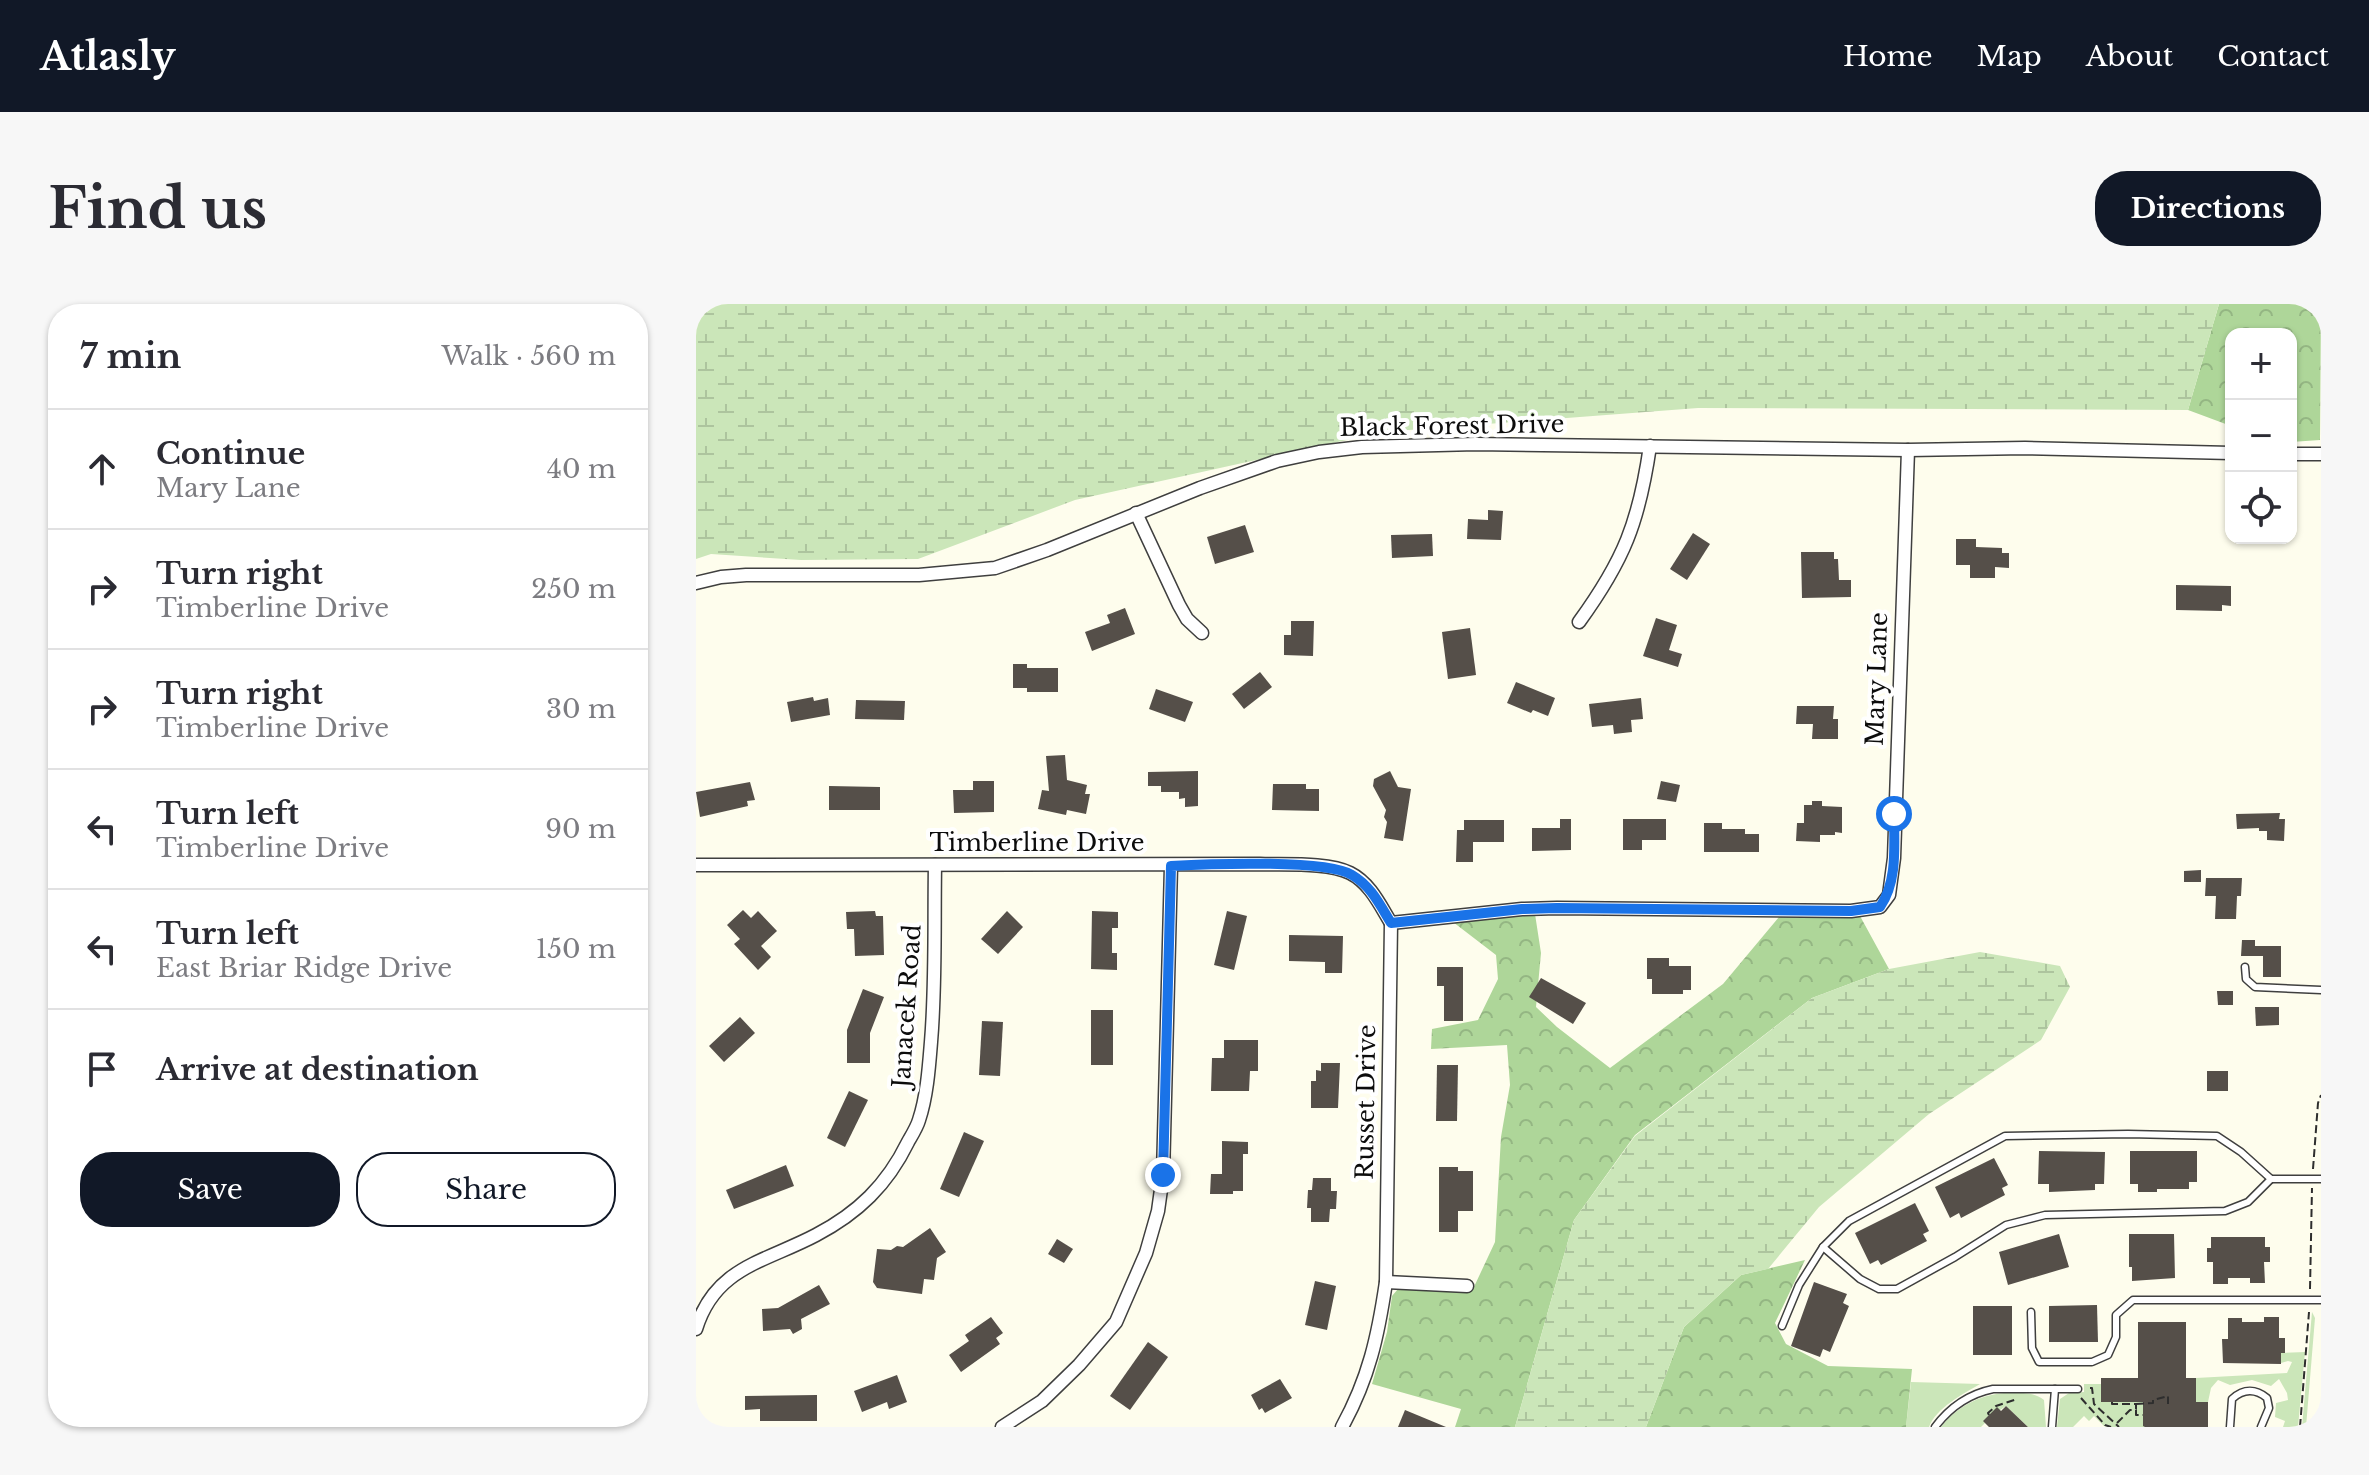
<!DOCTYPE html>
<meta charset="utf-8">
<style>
:root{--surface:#fff;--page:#f7f7f7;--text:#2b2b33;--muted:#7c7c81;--line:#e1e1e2;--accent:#111827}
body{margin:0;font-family:"Libre Baskerville",serif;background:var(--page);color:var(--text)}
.controls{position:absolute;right:24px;top:24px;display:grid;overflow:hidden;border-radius:16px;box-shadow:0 2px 6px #0004}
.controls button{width:72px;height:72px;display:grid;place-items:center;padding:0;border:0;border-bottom:2px solid var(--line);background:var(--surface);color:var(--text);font:40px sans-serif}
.stop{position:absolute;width:24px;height:24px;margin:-18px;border:6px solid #1a73e8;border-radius:50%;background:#fff}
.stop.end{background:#1a73e8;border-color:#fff;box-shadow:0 2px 8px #0008}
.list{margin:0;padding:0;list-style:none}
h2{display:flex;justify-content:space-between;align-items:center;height:104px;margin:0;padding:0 32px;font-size:34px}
h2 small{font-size:26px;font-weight:400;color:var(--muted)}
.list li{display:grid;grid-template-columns:52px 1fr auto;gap:24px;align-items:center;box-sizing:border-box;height:120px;padding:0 32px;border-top:2px solid var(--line)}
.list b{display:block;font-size:30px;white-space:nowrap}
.list p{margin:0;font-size:26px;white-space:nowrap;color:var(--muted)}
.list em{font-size:26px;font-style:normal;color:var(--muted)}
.actions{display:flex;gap:16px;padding:24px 32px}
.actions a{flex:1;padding:18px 0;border:2px solid var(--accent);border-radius:32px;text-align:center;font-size:28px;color:var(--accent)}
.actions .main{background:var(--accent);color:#fff}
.icon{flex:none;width:44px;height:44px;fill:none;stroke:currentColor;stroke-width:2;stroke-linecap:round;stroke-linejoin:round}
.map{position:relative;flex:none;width:1625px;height:1123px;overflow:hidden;border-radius:32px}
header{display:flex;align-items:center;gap:48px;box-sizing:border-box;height:112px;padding:0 40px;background:var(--accent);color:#fff}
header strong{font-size:38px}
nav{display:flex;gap:44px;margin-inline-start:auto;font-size:28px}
.intro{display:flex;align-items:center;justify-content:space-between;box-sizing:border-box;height:192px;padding:0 48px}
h1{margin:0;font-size:56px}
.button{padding:20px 36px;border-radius:32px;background:var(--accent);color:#fff;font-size:28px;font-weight:700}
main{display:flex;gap:48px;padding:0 48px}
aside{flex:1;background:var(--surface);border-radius:32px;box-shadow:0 2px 6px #0004}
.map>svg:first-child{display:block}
.grass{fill:#cbe6b9}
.forest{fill:url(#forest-crowns)}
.wetland{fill:url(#wetland-marsh)}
.building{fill:#554f49}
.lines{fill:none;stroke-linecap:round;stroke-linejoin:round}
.lane-casing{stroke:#3f3f3f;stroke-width:9}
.street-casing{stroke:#3f3f3f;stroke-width:15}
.path{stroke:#2e2e2e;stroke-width:2;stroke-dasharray:8 4;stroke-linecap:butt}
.lane{stroke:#fff;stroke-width:6}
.street{stroke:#fff;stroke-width:12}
.route{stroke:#1a73e8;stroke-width:10}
.labels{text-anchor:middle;stroke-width:8;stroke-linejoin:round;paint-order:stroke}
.street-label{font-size:24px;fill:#0c0c0c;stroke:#fff}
</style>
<header>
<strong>Atlasly</strong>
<nav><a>Home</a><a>Map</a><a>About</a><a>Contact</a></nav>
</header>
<div class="intro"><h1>Find us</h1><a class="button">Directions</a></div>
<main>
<aside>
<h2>7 min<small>Walk · 560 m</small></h2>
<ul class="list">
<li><svg class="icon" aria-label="ahead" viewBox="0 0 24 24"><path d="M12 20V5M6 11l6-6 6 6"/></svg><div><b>Continue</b><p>Mary Lane</p></div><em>40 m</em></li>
<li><svg class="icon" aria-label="right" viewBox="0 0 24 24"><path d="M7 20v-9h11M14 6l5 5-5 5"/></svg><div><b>Turn right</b><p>Timberline Drive</p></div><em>250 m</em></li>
<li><svg class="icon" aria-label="right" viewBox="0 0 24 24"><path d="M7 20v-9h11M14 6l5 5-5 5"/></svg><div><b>Turn right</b><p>Timberline Drive</p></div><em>30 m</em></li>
<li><svg class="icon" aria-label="left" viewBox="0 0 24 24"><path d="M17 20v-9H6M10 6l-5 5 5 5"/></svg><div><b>Turn left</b><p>Timberline Drive</p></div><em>90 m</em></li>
<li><svg class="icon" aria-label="left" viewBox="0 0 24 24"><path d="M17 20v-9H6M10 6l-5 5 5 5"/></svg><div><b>Turn left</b><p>East Briar Ridge Drive</p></div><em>150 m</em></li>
<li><svg class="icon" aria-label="arrive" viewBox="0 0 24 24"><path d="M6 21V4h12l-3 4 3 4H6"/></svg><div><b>Arrive at destination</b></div></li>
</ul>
<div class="actions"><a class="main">Save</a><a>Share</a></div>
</aside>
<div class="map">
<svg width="1625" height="1123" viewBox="0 0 1625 1123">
<defs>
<pattern id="forest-crowns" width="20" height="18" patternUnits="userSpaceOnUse" patternTransform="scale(2)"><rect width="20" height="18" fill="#aed699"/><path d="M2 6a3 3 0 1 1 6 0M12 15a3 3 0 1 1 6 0" fill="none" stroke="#94b683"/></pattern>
<pattern id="wetland-marsh" width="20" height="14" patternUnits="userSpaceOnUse" patternTransform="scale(2)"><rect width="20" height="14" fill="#cbe6b9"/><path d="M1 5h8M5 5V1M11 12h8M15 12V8" fill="none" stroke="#adc49e"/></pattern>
</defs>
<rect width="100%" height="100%" fill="#fefded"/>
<!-- grass -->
<g class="grass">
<path d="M1616,1008L1619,1014L1610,1123H1606Z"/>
<path d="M1609,1048L1602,1123H1587L1589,1117L1579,1113L1580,1099L1592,1096L1591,1089L1583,1075L1575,1082L1556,1076L1534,1081L1522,1076L1515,1084L1512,1098H1500V1074L1591,1069L1596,1058L1592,1057L1585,1059V1049Z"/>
<path d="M1215,1078L1284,1080C1267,1090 1240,1104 1233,1123H1210Z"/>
<path d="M1388,1080H1405L1447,1098L1449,1123H1412L1408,1122L1398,1112L1393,1117L1388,1112L1377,1123H1361L1364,1095L1373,1089L1388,1088Z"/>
<path d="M1308,1089C1321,1089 1337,1087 1348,1096L1350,1123H1332L1310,1102L1288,1117L1289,1119L1285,1123H1245C1260,1103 1284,1091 1308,1089Z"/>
</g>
<!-- forest -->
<g class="forest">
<path d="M1523,0H1625L1624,136L1595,138V30H1535V122L1492,106Z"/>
<path d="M839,610L845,649L840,703L861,723L914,764L1027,680L1083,613L1164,612L1193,665L1116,694L939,831L878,916L819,1123H759L765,1105L676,1080L691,1028L696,992L702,985L761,987L777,985L799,938L805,833L814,781L811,741L735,745L736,725L782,716L802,675L800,651L757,618Z"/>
<path d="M1109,956L1079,1019L1090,1040L1132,1062L1216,1065L1210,1123H950L988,1023L1045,971Z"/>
</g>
<!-- wetland -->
<g class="wetland">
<path d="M0,0H1523L1492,106L1002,104L687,128L379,196L222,255L105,256L15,250L0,255Z"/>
<path d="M1284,648L1364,662L1374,683L1345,736L1233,810L1123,903L1072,965L1045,971L988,1023L950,1123H819L878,916L939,832L1116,694L1193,665Z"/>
</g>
<!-- building -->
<g class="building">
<path d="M792,206L807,207L805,236L771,235L772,215L792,216Z"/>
<path d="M549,221L558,248L519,260L511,233Z"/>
<path d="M997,229L1014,240L991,276L974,265Z"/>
<path d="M736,230L737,252L696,254L695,231Z"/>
<path d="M1260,235H1280V243L1306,244V249H1313V264L1299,263V274H1274V261H1260Z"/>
<path d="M1105,248H1138V255H1142L1143,276H1155V293L1106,294Z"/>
<path d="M1480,281L1535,282V302L1526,301V307L1480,306Z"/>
<path d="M429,304L439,330L396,347L389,328L414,319L411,311Z"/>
<path d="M960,314L981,321L973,346L986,350L982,363L947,352Z"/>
<path d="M595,317H618L617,352L588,351V331H595Z"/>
<path d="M774,324L780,371L752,375L746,328Z"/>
<path d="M317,360H331V364H362V388H331V384H317Z"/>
<path d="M564,368L576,383L548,405L536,390Z"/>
<path d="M820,378L859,394L852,412L837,406L835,409L811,399Z"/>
<path d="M460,385L497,398L489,418L453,405Z"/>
<path d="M117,393L118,397L132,394L134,411L95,418L91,398Z"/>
<path d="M945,394L947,415L935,416L936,428L918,430L917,421L896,423L893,400Z"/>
<path d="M160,396L209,397L208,416L159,415Z"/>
<path d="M1101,402H1138L1137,415H1142V435H1116L1117,420H1100Z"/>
<path d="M369,451L371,476L391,481L389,490H394L390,510L371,506L370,511L342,505L346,486L353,487L350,452Z"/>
<path d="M502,467V502L489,503V494L483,495V488H465V482H452V468Z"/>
<path d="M694,467L702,483L715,485L707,537L688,534L691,518L688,513L690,506L677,482L678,475Z"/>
<path d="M277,477H298V508L258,509L257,486H277Z"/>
<path d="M965,477L984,481L980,498L961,495Z"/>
<path d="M54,478L59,496L51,497L52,502L4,513L0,488Z"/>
<path d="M577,480H610V485H623V507L576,506Z"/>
<path d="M133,482L184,483V506H133Z"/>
<path d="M1116,497H1126V502L1146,503V529L1139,528V531H1124V538L1100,537L1101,519H1108V501H1116Z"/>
<path d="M1584,509L1583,515H1589L1588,537L1571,536V527H1563V524L1541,525L1540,510Z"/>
<path d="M864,515H875V546L836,547V524H864Z"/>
<path d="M927,515H970V536H946V546H927Z"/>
<path d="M768,516H808V538H777V558H760L761,526H768Z"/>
<path d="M1008,519H1026V525H1049V530H1063V548H1008Z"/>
<path d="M1505,566V578H1488V567Z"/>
<path d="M1510,574H1546L1545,592H1541L1540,615H1519L1520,592H1509Z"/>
<path d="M47,606L55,614L62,607L81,627L65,642L75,653L62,666L38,640L44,635L31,621Z"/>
<path d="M179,607L180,612H187L188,651L159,652L158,625H151L150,608Z"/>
<path d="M311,607L327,623L302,650L285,635Z"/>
<path d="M396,607L422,608V624H416V649H421V666L395,665Z"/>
<path d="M531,607L551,612L538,666L518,661Z"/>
<path d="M593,631L647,632L646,669H629V658L593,657Z"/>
<path d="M1546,636H1559V642H1585V673H1567V652H1545Z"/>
<path d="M951,654H973V662H995V686H987V690H956V675H951Z"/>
<path d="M741,663H767V717H748V682H741Z"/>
<path d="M845,674L890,699L877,720L833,693Z"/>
<path d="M167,685L188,693L174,729V759H151V726Z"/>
<path d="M1521,687H1537V701H1522Z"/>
<path d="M1559,703H1583V721L1560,722Z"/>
<rect x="395" y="706" width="22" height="55"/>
<path d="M44,713L59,729L28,758L13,742Z"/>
<path d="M286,717L307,718L304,772L283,771Z"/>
<path d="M528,736H562V767H554L553,787H515L516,754H528Z"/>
<path d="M625,759H644L642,804H615V777H620V766L625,767Z"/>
<path d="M741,761H762L761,817H740Z"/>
<rect x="1511" y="767" width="21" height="20"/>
<path d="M153,787L172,796L149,843L131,834Z"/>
<path d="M268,828L288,837L263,893L244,885Z"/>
<path d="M526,837L552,838V850H547V887H537V890H514L515,870H526Z"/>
<path d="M1343,847L1409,848L1408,880H1399V886L1353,888V880H1342Z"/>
<path d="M1434,847H1501V878H1493V885H1461V888H1442V880H1434Z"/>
<path d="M1298,854L1312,881L1306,884L1309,891L1265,914L1263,909L1254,914L1239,883Z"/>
<path d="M90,861L98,882L38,905L30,886Z"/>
<path d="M743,863H762V867H777V907H762V928H743Z"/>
<path d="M617,874H635V887H641L640,905H634L633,918H615V904H611L612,886H616Z"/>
<path d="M1219,899L1233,927L1227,930L1231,937L1185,961L1182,956L1174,960L1159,929Z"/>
<path d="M234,924L250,948L241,954L238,976L228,975L226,990L181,984L177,978L181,945L195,946L201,942L207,943Z"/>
<path d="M1363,930L1373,963L1312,981L1303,948Z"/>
<path d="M1433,930H1478L1479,974L1436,977V963H1433Z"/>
<path d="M1515,933H1569V943H1574V958H1568L1569,979H1554V974H1532V980H1517V958H1511V944H1515Z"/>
<path d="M361,935L377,945L368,959L352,950Z"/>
<path d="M619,977L640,982L631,1026L609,1021Z"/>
<path d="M1118,978L1151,990L1147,999L1153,1002L1134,1048L1127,1045L1124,1053L1095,1042Z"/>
<path d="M123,981L134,1000L105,1015L106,1025L97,1030L94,1025L67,1027L66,1005L82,1004Z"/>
<path d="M1401,1001L1402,1038H1353V1002Z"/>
<rect x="1277" y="1002" width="39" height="49"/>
<path d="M295,1013L307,1029L300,1034L304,1040L265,1068L253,1051L273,1037L269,1031Z"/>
<path d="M1568,1013H1583V1034H1589V1049H1585V1060L1527,1059L1526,1035H1532V1014H1546V1018H1568Z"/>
<path d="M1442,1018H1490V1074H1500V1098H1512V1123H1449L1447,1122V1098H1405V1074H1442Z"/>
<path d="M452,1038L472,1053L434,1106L414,1092Z"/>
<path d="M201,1071L211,1098L193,1105L191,1098L166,1108L158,1087Z"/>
<path d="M584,1075L596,1094L569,1109L566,1104L563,1106L555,1091Z"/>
<path d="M121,1091V1117H64V1105L49,1106V1092Z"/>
<path d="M1310,1102L1332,1123H1293L1287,1117L1301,1103L1305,1107Z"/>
<path d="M709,1106L750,1123H702Z"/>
</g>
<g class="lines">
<defs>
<g id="lane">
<path d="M1549,663L1550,675L1559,683L1625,686"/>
<path d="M1127,943L1164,975L1183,985H1201L1259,953L1310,921L1349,911L1529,907L1552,898L1575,875"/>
<path d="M1335,1008L1336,1044L1343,1058H1396L1412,1051L1420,1033V1011L1437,996H1625"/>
<path d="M1086,1022L1103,981L1127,943L1153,917L1309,832L1432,830L1521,832L1545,848L1575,875H1625"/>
<path d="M1239,1123C1254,1103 1273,1090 1297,1085H1382"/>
<path d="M1356,1123L1359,1085"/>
<path d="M1534,1123L1536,1095C1548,1084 1560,1085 1571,1094L1573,1104L1565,1123"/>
</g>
<g id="street">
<path d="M1595,150H1625"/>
<path d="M440,209L483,301L491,315L506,329"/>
<path d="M0,279L25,273L50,271H223L299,264L351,246L504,184L581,157L623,148L666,143L780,140L1212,146L1329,144L1535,149"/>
<path d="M883,318C928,256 943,218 954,142"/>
<path d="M0,561L564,560C589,561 632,558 654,569C674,579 684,601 695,619L826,605L861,604L1155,607L1184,603L1193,591L1198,554L1212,146"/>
<path d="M690,978L771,982"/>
<path d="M0,1025C19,963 69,958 120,931C162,909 191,881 212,838C216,831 221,823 223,816C231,792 233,763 235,738C240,679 238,620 239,561"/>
<path d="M306,1123L346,1097L383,1061L420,1018L450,949L462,907L467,871L475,562"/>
<path d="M646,1123C673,1074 682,1032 690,978L695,619"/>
</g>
</defs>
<!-- lane casing -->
<use href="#lane" class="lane-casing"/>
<!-- street casing -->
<use href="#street" class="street-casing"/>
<!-- path -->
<g class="path">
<path d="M1617,865L1622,799L1625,791"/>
<path d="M1614,985L1616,884"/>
<path d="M1394,1084H1396L1398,1100L1423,1123"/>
<path d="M1385,1094L1409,1121L1415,1123"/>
<path d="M1416,1098V1100H1440V1105"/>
<path d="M1440,1100L1457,1099V1096L1472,1092V1100"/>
<path d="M1293,1111L1292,1109L1300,1102L1321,1095"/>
<path d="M1421,1119L1434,1106H1440V1111H1447"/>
<path d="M1604,1123L1613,1008"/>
</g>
<!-- lane -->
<use href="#lane" class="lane"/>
<!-- street -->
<use href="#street" class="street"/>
</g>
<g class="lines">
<!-- route -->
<path class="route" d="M467,871L475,562C510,560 630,555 656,571C675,582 684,601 695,619L826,605L861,604L1155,607L1184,603C1202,577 1198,541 1198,510"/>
</g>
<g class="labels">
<!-- street labels -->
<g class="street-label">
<text transform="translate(756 122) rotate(-1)" y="8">Black Forest Drive</text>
<text transform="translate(1181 375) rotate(-88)" y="8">Mary Lane</text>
<text x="341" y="547">Timberline Drive</text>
<text transform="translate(211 702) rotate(-86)" y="8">Janacek Road</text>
<text transform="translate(670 798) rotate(-89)" y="8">Russet Drive</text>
</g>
</g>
</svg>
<div class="controls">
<button>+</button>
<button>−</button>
<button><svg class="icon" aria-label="locate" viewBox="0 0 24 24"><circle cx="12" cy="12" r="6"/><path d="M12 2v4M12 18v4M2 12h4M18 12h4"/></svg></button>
</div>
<div class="stop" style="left:1198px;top:510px"></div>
<div class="stop end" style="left:467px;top:871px"></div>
</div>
</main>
